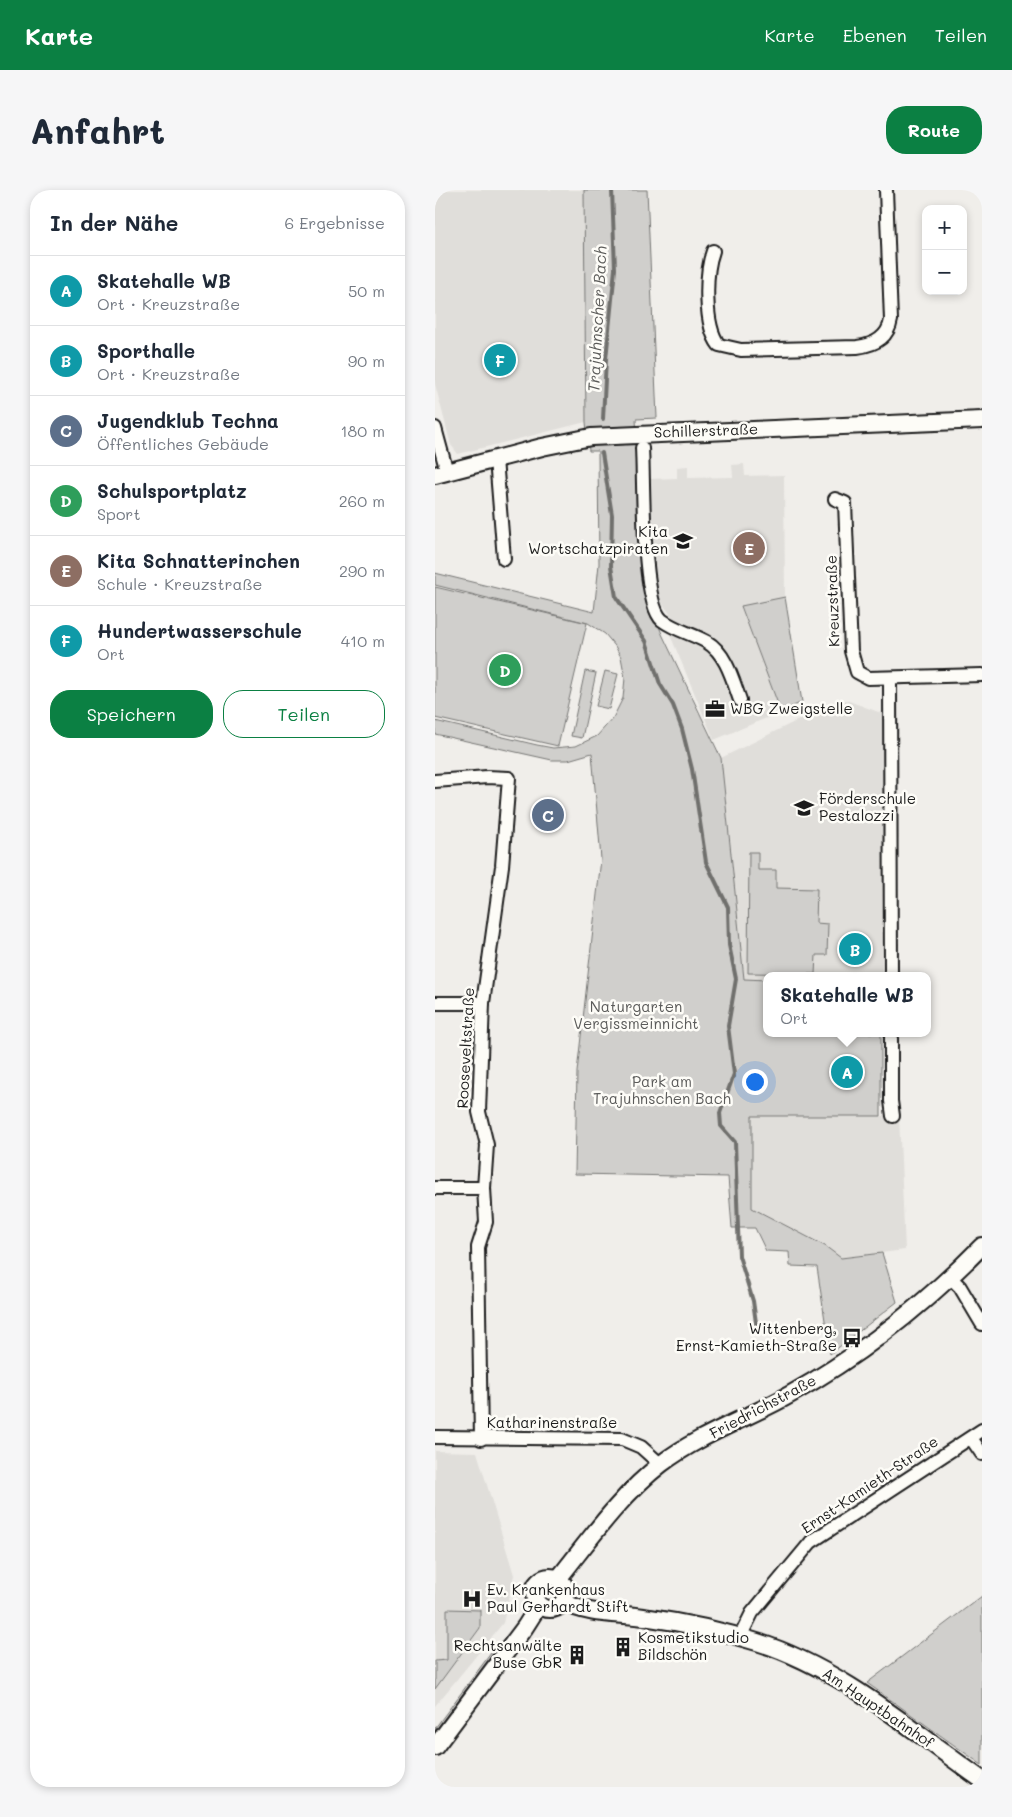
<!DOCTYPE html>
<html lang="de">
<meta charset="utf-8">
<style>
:root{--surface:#fff;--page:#f6f6f7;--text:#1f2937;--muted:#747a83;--line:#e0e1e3;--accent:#0b8043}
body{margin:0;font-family:Mali,sans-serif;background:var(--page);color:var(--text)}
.controls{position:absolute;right:15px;top:15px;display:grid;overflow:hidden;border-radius:10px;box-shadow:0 2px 8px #0003}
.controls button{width:45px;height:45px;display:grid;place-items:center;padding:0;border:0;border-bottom:1px solid var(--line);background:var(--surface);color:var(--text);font:25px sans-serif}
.you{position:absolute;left:319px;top:891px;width:18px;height:18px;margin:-12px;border:4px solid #fff;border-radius:50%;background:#1a73e8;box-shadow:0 0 0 8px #1a73e833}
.badge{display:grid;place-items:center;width:32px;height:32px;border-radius:50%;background:var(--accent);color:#fff;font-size:16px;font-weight:700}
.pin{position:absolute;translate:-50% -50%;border:2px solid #fff;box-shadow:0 1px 5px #0006}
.popup{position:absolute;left:328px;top:782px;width:168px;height:65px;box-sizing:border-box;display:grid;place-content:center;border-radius:10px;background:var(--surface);filter:drop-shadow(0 1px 4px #0005);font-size:16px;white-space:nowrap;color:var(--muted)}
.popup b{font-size:19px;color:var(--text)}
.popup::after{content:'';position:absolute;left:50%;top:100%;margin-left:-10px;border:10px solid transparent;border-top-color:var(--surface)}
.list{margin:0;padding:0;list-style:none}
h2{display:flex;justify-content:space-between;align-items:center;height:65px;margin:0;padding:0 20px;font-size:21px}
h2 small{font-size:16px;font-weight:400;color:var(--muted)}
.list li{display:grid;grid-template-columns:32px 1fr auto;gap:15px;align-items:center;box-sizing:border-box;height:70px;padding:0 20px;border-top:1px solid var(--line)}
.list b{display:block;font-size:19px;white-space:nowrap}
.list p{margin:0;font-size:16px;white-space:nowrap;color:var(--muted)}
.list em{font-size:16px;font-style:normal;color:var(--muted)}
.actions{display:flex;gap:10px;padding:15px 20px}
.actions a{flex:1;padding:11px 0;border:1px solid var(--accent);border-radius:20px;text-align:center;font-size:18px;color:var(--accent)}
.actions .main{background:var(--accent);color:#fff}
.map{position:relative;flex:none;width:547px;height:1597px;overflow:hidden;border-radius:20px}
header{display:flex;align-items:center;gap:30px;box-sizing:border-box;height:70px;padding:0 25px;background:var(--accent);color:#fff}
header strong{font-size:24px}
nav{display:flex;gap:28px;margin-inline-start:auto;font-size:18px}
.intro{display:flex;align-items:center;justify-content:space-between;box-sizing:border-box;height:120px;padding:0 30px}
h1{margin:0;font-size:35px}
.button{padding:12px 22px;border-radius:20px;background:var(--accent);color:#fff;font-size:18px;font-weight:700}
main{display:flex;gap:30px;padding:0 30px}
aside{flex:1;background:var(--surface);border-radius:20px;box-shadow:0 2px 8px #0003}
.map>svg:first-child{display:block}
.built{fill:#e0deda}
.green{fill:#d0cfcc;stroke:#767674}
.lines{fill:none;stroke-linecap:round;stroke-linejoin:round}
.stream{stroke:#706f6d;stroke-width:4}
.street-casing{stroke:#1c1c1c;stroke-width:16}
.secondary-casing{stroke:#1c1c1c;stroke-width:20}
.street{stroke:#fdfcf7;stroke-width:12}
.secondary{stroke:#fdfcf7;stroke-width:16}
.labels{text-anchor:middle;stroke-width:5;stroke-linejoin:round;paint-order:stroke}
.street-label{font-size:15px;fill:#1c1c1c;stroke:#fdfcf7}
.poi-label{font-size:15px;fill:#1c1c1c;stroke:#fdfcf7;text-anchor:start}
.park-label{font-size:15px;fill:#5b5b5a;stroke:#fdfcf7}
.water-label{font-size:16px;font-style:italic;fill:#5b5b59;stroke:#fdfcf7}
</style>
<header>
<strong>Karte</strong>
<nav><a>Karte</a><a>Ebenen</a><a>Teilen</a></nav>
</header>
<div class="intro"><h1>Anfahrt</h1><a class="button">Route</a></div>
<main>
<aside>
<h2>In der Nähe<small>6 Ergebnisse</small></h2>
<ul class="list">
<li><span class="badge" style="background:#0f9aa8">A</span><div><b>Skatehalle WB</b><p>Ort · Kreuzstraße</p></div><em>50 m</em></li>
<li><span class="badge" style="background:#0f9aa8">B</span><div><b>Sporthalle</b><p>Ort · Kreuzstraße</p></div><em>90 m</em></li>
<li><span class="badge" style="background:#5c6f8a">C</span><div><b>Jugendklub Techna</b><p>Öffentliches Gebäude</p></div><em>180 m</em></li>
<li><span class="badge" style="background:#2e9e5b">D</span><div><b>Schulsportplatz</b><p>Sport</p></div><em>260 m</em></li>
<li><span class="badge" style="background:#8d6e63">E</span><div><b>Kita Schnatterinchen</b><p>Schule · Kreuzstraße</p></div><em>290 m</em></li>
<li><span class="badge" style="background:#0f9aa8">F</span><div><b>Hundertwasserschule</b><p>Ort</p></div><em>410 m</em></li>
</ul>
<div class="actions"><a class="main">Speichern</a><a>Teilen</a></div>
</aside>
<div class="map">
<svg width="547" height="1597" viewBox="0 0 547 1597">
<rect width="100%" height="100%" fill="#f0eeea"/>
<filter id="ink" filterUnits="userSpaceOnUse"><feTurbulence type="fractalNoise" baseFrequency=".02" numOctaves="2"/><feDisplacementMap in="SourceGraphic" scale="10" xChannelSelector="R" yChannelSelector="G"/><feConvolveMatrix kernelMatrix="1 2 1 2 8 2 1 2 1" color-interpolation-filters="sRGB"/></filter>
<g filter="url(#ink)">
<!-- built -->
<g class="built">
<path d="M0,0H149L151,232L23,264L16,255L0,194Z"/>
<path d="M309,274L310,286L349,285L350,407L306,417L346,522L279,550L233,440L239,429L226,412L220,394L215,289L242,288V277L253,276V288L298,287L297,275Z"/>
<path d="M411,510L449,524L447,786H332V790H309L286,568L392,516Z"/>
<path d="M317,926H464L470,1060L406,1068L390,1056L317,1018Z"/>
<path d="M0,1261L42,1262L79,1385L68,1433L0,1516Z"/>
</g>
<!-- green -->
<g class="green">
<path d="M149,0H212L222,228L201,229L210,401L227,444L286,568L309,789L332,790V843H446V926H317V1018L390,1056L406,1068L447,1063L462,1112L395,1164L382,1077L355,1076L354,1062L331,1061L320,1038H297L293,987L140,984L142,882L166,669L157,563L133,570H117L0,544V531L102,555L118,558L141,556L162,546L178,528L188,508L190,488L186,467L180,456L170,444L153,433L0,395V383L159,422L164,374L163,261H154L151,232Z"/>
<path d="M0,397L152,433L123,556L0,528Z"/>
<path d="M350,407L367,512L346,522L306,416Z"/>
<path d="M150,481L161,483L147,548L136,546Z"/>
<path d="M170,481L183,484L174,519L161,516Z"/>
<path d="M314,662H323V680H341V698L382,699L381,733L393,734L392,765H381L380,784L313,783Z"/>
<path d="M547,1406V1575L432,1493Z"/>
<path d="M12,1419L45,1420V1438L0,1499V1471L12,1470Z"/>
<path d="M71,1451L0,1547V1538L62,1455Z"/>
</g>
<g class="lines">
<!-- stream -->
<g class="stream">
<path d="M168,229L171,169L180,79L177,0"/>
<path d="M167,263L177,325L176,376L181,407L211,451L225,494L238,515L247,539L257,579L271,672L293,717L294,755L301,789L293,836L299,884L285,923L286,936L300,952L304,1066L318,1111L322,1140"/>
</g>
<defs>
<g id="street">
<path d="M278,61C270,83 269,136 284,155L306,160L422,157C439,155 453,148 456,130L451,0"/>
<path d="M0,238L12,282"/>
<path d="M207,258C209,289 206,412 227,430C240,440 258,444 272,452C291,463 298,491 305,510"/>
<path d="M61,269L69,369"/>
<path d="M400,309L410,313L416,461L422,482L433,488L547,485"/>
<path d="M455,489L456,786"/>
<path d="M0,591L52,587L74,588L67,676L48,813L44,922L52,955L49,998L51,1032L43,1057L46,1249"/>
<path d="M0,813H48"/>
<path d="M456,843V911L458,926"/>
<path d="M0,998H49"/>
<path d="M515,1087L525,1097L547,1134"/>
<path d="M0,1247L187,1249L206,1257L225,1274"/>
<path d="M536,1248L547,1264"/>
<path d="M305,1447L317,1423L376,1352L547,1240"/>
</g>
<g id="secondary">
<path d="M0,285L107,257L156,247L547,230"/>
<circle cx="115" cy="1403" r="16"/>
<path d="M123,1389C155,1349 186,1305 226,1274C265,1244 314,1228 356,1204C426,1165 491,1113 547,1056"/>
<path d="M129,1412C154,1426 187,1423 215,1428C251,1433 287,1441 322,1452C406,1478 476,1540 547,1590"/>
<path d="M0,1557L90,1437L104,1415"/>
</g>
</defs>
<!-- street casing -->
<use href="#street" class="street-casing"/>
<!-- secondary casing -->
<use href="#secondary" class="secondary-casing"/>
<!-- street -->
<use href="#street" class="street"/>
<!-- secondary -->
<use href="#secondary" class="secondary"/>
</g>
</g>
<!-- icons -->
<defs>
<symbol id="school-bare" viewBox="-9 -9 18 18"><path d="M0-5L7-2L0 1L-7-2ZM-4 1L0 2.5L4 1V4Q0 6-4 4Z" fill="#1c1c1c" stroke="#fdfcf7" stroke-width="2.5" paint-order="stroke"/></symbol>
<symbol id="office-bare" viewBox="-9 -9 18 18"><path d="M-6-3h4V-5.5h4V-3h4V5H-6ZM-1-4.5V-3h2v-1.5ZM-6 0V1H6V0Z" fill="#1c1c1c" stroke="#fdfcf7" stroke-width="2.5" paint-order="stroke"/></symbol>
<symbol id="bus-bare" viewBox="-9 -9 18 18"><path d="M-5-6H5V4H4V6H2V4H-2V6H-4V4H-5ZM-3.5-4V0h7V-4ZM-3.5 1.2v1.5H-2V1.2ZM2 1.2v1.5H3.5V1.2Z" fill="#1c1c1c" stroke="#fdfcf7" stroke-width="2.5" paint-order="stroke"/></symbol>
<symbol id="hospital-bare" viewBox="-9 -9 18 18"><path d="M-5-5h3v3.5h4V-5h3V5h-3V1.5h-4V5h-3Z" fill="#1c1c1c" stroke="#fdfcf7" stroke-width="2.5" paint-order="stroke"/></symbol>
<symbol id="building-bare" viewBox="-9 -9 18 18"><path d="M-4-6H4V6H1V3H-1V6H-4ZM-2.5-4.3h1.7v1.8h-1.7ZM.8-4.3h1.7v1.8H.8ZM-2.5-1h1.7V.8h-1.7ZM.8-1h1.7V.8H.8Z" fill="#1c1c1c" stroke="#fdfcf7" stroke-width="2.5" paint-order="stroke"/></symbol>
</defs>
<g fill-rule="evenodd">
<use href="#school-bare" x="234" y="337" width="28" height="28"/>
<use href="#office-bare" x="266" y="505" width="28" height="28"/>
<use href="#school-bare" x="355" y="604" width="28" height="28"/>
<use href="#bus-bare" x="403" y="1134" width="28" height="28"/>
<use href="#hospital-bare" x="23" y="1395" width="28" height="28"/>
<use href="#building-bare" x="174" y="1443" width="28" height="28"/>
<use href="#building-bare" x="128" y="1451" width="28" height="28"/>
</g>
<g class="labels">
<!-- street labels -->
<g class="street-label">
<text transform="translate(271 241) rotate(-2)" y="5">Schillerstraße</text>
<text transform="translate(398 411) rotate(-92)" y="5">Kreuzstraße</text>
<text transform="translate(31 858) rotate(-87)" y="5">Rooseveltstraße</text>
<text transform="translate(328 1217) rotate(-28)" y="5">Friedrichstraße</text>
<text x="117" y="1238">Katharinenstraße</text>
<text transform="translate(435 1295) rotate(-34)" y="5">Ernst-Kamieth-Straße</text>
<text transform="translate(443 1518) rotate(34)" y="5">Am Hauptbahnhof</text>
</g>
<!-- poi labels -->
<g class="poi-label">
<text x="233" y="347" text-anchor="end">Kita<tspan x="233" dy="17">Wortschatzpiraten</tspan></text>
<text x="295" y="524">WBG Zweigstelle</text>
<text x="384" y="614">Förderschule<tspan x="384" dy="17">Pestalozzi</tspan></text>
<text x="402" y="1144" text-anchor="end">Wittenberg,<tspan x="402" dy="17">Ernst-Kamieth-Straße</tspan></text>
<text x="52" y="1405">Ev. Krankenhaus<tspan x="52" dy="17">Paul Gerhardt Stift</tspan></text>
<text x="203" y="1453">Kosmetikstudio<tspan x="203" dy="17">Bildschön</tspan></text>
<text x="127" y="1461" text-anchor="end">Rechtsanwälte<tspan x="127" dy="17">Buse GbR</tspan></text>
</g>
<!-- park labels -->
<g class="park-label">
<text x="201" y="822">Naturgarten<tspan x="201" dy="17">Vergissmeinnicht</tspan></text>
<text x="227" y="897">Park am<tspan x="227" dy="17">Trajuhnschen Bach</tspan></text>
</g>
<!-- water labels -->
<g class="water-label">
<text transform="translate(162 129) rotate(-87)" y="6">Trajuhnscher Bach</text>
</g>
</g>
</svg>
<div class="controls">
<button>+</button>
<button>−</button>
</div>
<div class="you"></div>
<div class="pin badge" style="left:412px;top:882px;background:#0f9aa8">A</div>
<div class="popup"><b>Skatehalle WB</b>Ort</div>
<div class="pin badge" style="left:420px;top:759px;background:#0f9aa8">B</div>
<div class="pin badge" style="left:113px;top:625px;background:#5c6f8a">C</div>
<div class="pin badge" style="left:70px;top:480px;background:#2e9e5b">D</div>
<div class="pin badge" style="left:314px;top:358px;background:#8d6e63">E</div>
<div class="pin badge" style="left:65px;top:170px;background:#0f9aa8">F</div>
</div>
</main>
